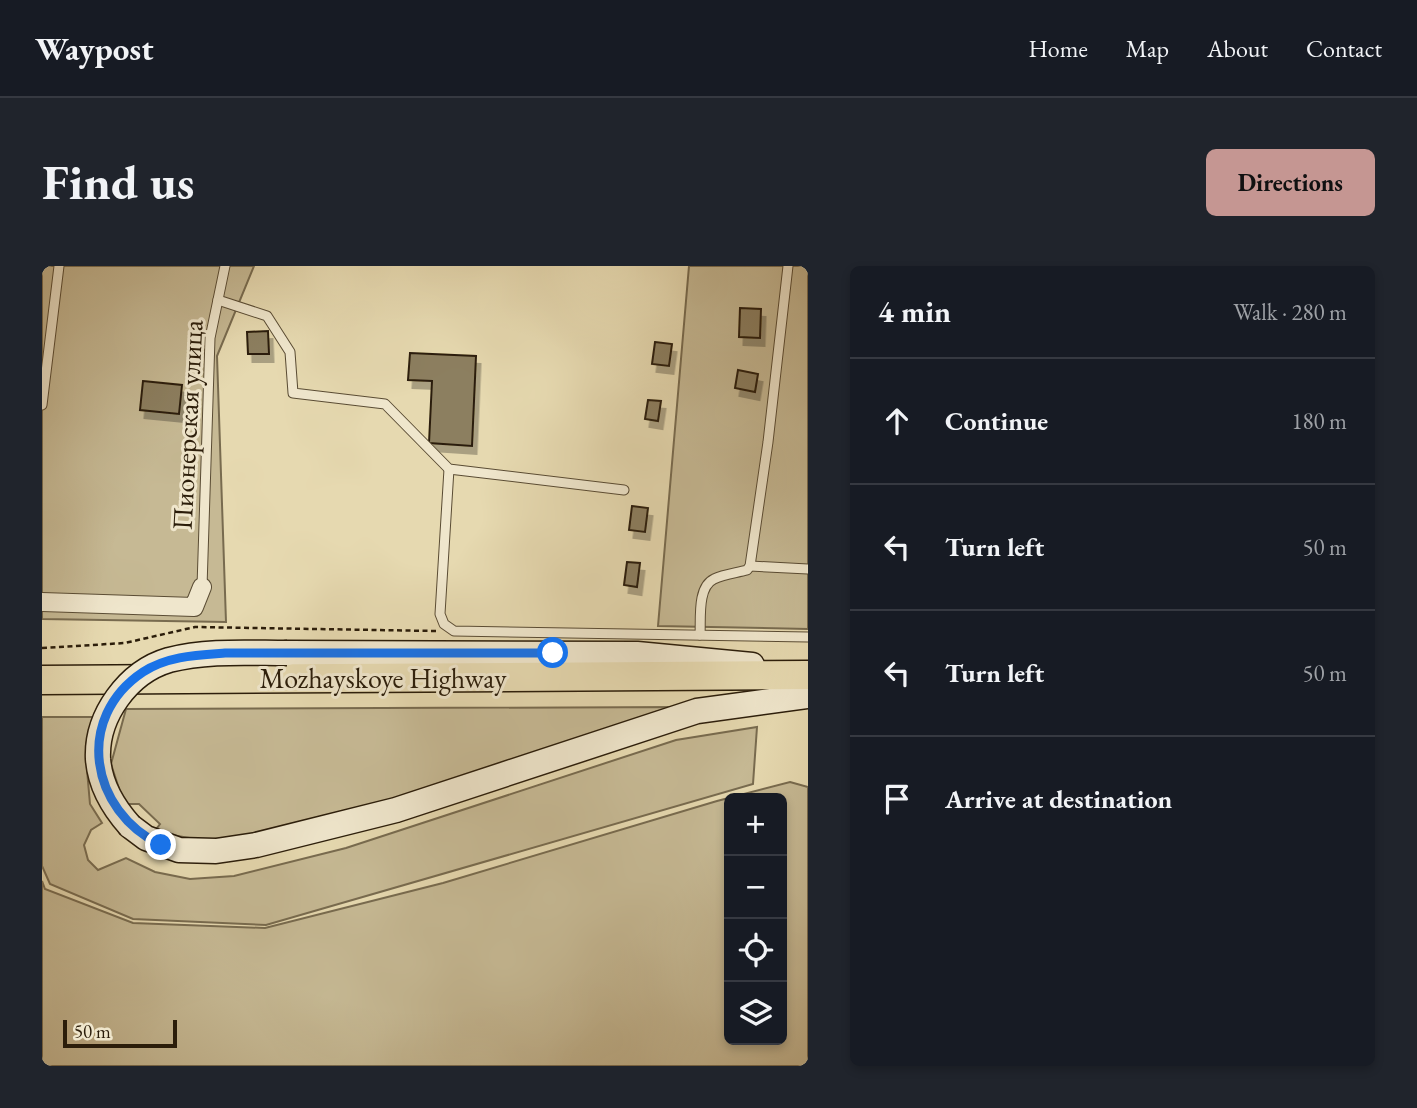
<!DOCTYPE html>
<meta charset="utf-8">
<style>
:root{--surface:#171b24;--page:#20242c;--text:#f1f3f6;--muted:#9ea1a6;--line:#363941;--accent:#c59692}
body{margin:0;font-family:"EB Garamond",serif;background:var(--page);color:var(--text)}
.controls{position:absolute;right:21px;bottom:21px;display:grid;overflow:hidden;border-radius:10px;box-shadow:0 4px 10px #0003}
.controls button{width:63px;height:63px;display:grid;place-items:center;padding:0;border:0;border-bottom:2px solid var(--line);background:var(--surface);color:var(--text);font:35px sans-serif}
.scale{position:absolute;left:21px;bottom:18px;width:114px;box-sizing:border-box;padding-left:7px;border:4px solid #2b1d0a;border-top:0;font-size:19px;line-height:24px;white-space:nowrap;color:#2b1d0a;-webkit-text-stroke:5px #efe6cc;paint-order:stroke}
.stop{position:absolute;width:21px;height:21px;margin:-16px;border:5px solid #1a73e8;border-radius:50%;background:#fff}
.stop.end{background:#1a73e8;border-color:#fff;box-shadow:0 2px 7px #0008}
.list{margin:0;padding:0;list-style:none}
h2{display:flex;justify-content:space-between;align-items:center;height:91px;margin:0;padding:0 28px;font-size:30px}
h2 small{font-size:23px;font-weight:400;color:var(--muted)}
.list li{display:grid;grid-template-columns:46px 1fr auto;gap:21px;align-items:center;box-sizing:border-box;height:126px;padding:0 28px;border-top:2px solid var(--line)}
.list b{display:block;font-size:26px;white-space:nowrap}
.list em{font-size:23px;font-style:normal;color:var(--muted)}
.icon{flex:none;width:38px;height:38px;fill:none;stroke:currentColor;stroke-width:2;stroke-linecap:round;stroke-linejoin:round}
.map{position:relative;flex:none;width:766px;height:800px;overflow:hidden;border-radius:10px}
header{display:flex;align-items:center;gap:42px;box-sizing:border-box;height:98px;padding:0 35px;background:var(--surface);border-bottom:2px solid var(--line)}
header strong{font-size:33px}
nav{display:flex;gap:38px;margin-inline-start:auto;font-size:24px}
.intro{display:flex;align-items:center;justify-content:space-between;box-sizing:border-box;height:168px;padding:0 42px}
h1{margin:0;font-size:49px}
.button{padding:18px 32px;border-radius:10px;background:var(--accent);color:#111;font-size:24px;font-weight:700}
main{display:flex;gap:42px;padding:0 42px}
aside{flex:1;background:var(--surface);border-radius:10px;box-shadow:0 4px 10px #0003}
.map>svg:first-child{display:block}
.green{fill:#c6b994;stroke:#786b4f;stroke-width:2;fill-rule:evenodd}
.building{fill:#8c7f60;stroke:#2b1d0a;stroke-width:2;filter:url(#shadow)}
.lines{fill:none;stroke-linecap:round;stroke-linejoin:round}
.service-casing{stroke:#5a4c34;stroke-width:11}
.minor-casing{stroke:#5a4c34;stroke-width:20}
.secondary-casing{stroke:#2b1d0a;stroke-width:27}
.primary-casing{stroke:#2b1d0a;stroke-width:31}
.path{stroke:#2b1d0a;stroke-width:2.5;stroke-dasharray:5 3.5;stroke-linecap:butt}
.service{stroke:#efe6cc;stroke-width:9}
.minor{stroke:#efe6cc;stroke-width:18}
.secondary{stroke:#efe6cc;stroke-width:24}
.primary{stroke:#e6d9b0;stroke-width:28}
.secondary-bridge-casing{stroke:#2b1d0a;stroke-width:27;stroke-linecap:butt}
.secondary-bridge{stroke:#efe6cc;stroke-width:24}
.route{stroke:#1a73e8;stroke-width:9}
.labels{text-anchor:middle;stroke-width:6;stroke-linejoin:round;paint-order:stroke}
.street-label{font-size:28px;fill:#2b1d0a;stroke:#efe6cc}
</style>
<header>
<strong>Waypost</strong>
<nav><a>Home</a><a>Map</a><a>About</a><a>Contact</a></nav>
</header>
<div class="intro"><h1>Find us</h1><a class="button">Directions</a></div>
<main>
<div class="map">
<svg width="766" height="800" viewBox="0 0 766 800">
<defs>
<filter id="shadow"><feDropShadow dx="4.5" dy="8" stdDeviation="0" flood-color="#0004"/></filter>
</defs>
<rect width="100%" height="100%" fill="#e6d9b0"/>
<filter id="stains"><feTurbulence type="fractalNoise" baseFrequency=".00286" numOctaves="4"/><feColorMatrix values="0 0 0 0 .2 0 0 0 0 .09 0 0 0 0 .02 0 0 0 .5 -.17"/></filter>
<radialGradient id="worn" r=".72"><stop offset=".6" stop-color="#630" stop-opacity="0"/><stop offset="1" stop-color="#630" stop-opacity=".3"/></radialGradient>
<!-- green -->
<g class="green">
<path d="M0,0H212L175,90L184,356L0,353Z"/>
<path d="M647,0H766V363L616,360Z"/>
<path d="M640,441L335,540L208,570L159,574L112,566L118,558L97,538H82L69,498L84,443Z"/>
<path d="M0,451H53L44,478L45,504L48,538L60,557L49,564L42,579L46,594L56,604L84,592L113,606L148,613L192,610L304,582L634,474L715,461L711,518L224,659L91,653L8,618L0,600Z"/>
<path d="M748,516L766,521V800H0V615L3,623L91,657L223,662L401,617L675,535ZM687,532H740V774H687Z"/>
</g>
<!-- building -->
<g class="building">
<path d="M698,42L719,43L718,72L697,71Z"/>
<path d="M226,65L227,88H206L205,66Z"/>
<path d="M613,76L630,78L627,100L610,98Z"/>
<path d="M368,87L434,90L430,180L387,177L390,115L366,114Z"/>
<path d="M696,104L716,108L713,126L693,122Z"/>
<path d="M101,115L140,119L137,148L98,144Z"/>
<path d="M606,134L619,135L616,155L603,153Z"/>
<path d="M590,240L606,242L603,266L587,264Z"/>
<path d="M585,296L598,297L595,321L582,319Z"/>
</g>
<g class="lines">
<defs>
<g id="service">
<path d="M176,34L225,50L248,86L251,127L343,138L407,203L582,224"/>
<path d="M0,139L17,0"/>
<path d="M407,203L398,348L402,358L412,365L766,371"/>
<path d="M708,300L766,303"/>
<path d="M160,321L168,72L183,0"/>
<path d="M658,369C659,353 655,321 672,313C682,308 694,307 705,304L708,300L726,176L746,0"/>
</g>
<path id="minor" d="M0,336L152,341L160,321"/>
<g id="secondary">
<path d="M245,387L595,388L710,399"/>
<path d="M88,560L104,572L137,584L174,585L214,579L354,544L655,445L766,430"/>
</g>
<path id="primary" d="M0,414L766,409"/>
</defs>
<!-- service casing -->
<use href="#service" class="service-casing"/>
<!-- minor casing -->
<use href="#minor" class="minor-casing"/>
<!-- secondary casing -->
<use href="#secondary" class="secondary-casing"/>
<!-- primary casing -->
<use href="#primary" class="primary-casing"/>
<!-- path -->
<path class="path" d="M0,382L83,377L153,361L394,365"/>
<!-- service -->
<use href="#service" class="service"/>
<!-- minor -->
<use href="#minor" class="minor"/>
<!-- secondary -->
<use href="#secondary" class="secondary"/>
<!-- primary -->
<use href="#primary" class="primary"/>
<defs>
<path id="secondary-bridge" d="M88,560C71,541 58,519 56,493C54,450 86,406 127,394C165,384 206,387 245,387"/>
</defs>
<!-- secondary-bridge casing -->
<use href="#secondary-bridge" class="secondary-bridge-casing"/>
<!-- secondary-bridge -->
<use href="#secondary-bridge" class="secondary-bridge"/>
</g>
<g class="lines">
<!-- route -->
<path class="route" d="M119,579C48,545 32,452 101,406C125,390 155,389 183,387H511"/>
</g>
<g class="labels">
<!-- street labels -->
<g class="street-label">
<text transform="translate(145 159) rotate(-87)" y="10">Пионерская улица</text>
<text x="341" y="422">Mozhayskoye Highway</text>
</g>
</g>
<rect width="100%" height="100%" filter="url(#stains)"/>
<rect width="100%" height="100%" fill="url(#worn)"/>
</svg>
<div class="controls">
<button>+</button>
<button>−</button>
<button><svg class="icon" aria-label="locate" viewBox="0 0 24 24"><circle cx="12" cy="12" r="6"/><path d="M12 2v4M12 18v4M2 12h4M18 12h4"/></svg></button>
<button><svg class="icon" aria-label="layers" viewBox="0 0 24 24"><path d="M12 4l9 5-9 5-9-5zM3 14l9 5 9-5"/></svg></button>
</div>
<div class="scale">50 m</div>
<div class="stop" style="left:511px;top:387px"></div>
<div class="stop end" style="left:119px;top:579px"></div>
</div>
<aside>
<h2>4 min<small>Walk · 280 m</small></h2>
<ul class="list">
<li><svg class="icon" aria-label="ahead" viewBox="0 0 24 24"><path d="M12 20V5M6 11l6-6 6 6"/></svg><div><b>Continue</b></div><em>180 m</em></li>
<li><svg class="icon" aria-label="left" viewBox="0 0 24 24"><path d="M17 20v-9H6M10 6l-5 5 5 5"/></svg><div><b>Turn left</b></div><em>50 m</em></li>
<li><svg class="icon" aria-label="left" viewBox="0 0 24 24"><path d="M17 20v-9H6M10 6l-5 5 5 5"/></svg><div><b>Turn left</b></div><em>50 m</em></li>
<li><svg class="icon" aria-label="arrive" viewBox="0 0 24 24"><path d="M6 21V4h12l-3 4 3 4H6"/></svg><div><b>Arrive at destination</b></div></li>
</ul>
</aside>
</main>
